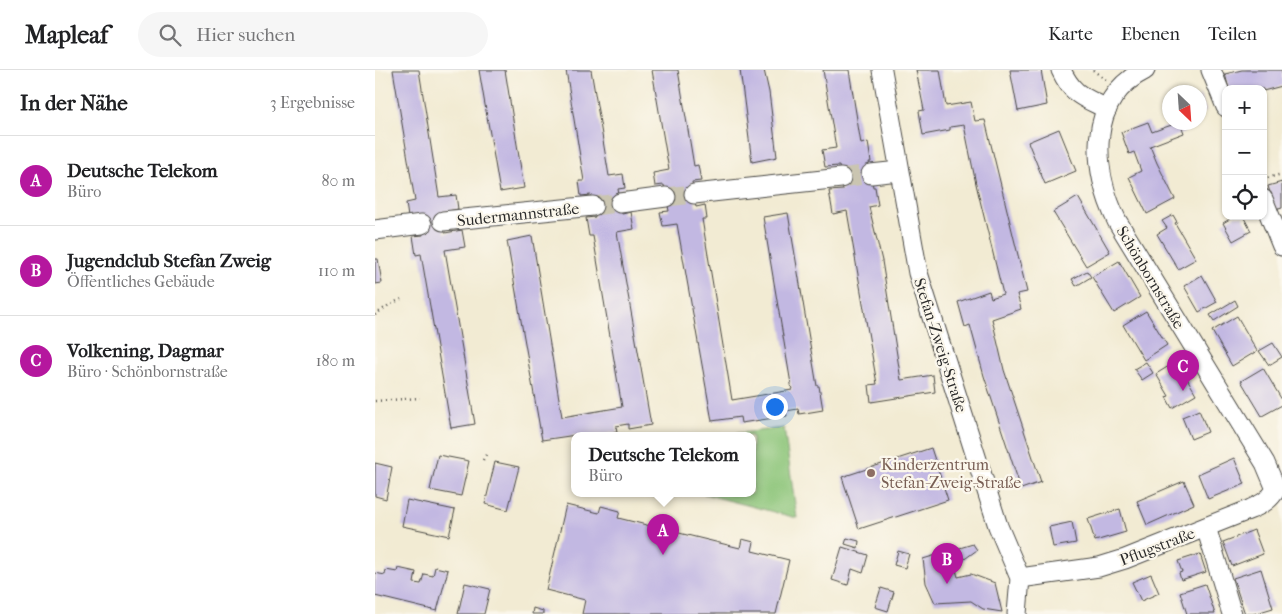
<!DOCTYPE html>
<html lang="de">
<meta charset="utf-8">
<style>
:root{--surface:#fff;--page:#f6f6f6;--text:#202124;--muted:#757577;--line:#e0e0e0;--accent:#b5179e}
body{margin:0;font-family:"IM FELL French Canon",serif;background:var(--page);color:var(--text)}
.controls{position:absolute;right:15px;top:15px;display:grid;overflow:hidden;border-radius:10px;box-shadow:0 1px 4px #0004}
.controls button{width:45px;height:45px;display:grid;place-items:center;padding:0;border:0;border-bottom:1px solid var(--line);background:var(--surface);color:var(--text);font:25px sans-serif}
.compass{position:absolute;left:787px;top:15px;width:45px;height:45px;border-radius:50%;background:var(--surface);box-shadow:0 1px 4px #0004;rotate:155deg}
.you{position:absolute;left:399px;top:336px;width:18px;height:18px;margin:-12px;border:4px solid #fff;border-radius:50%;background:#1a73e8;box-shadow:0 0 0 8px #1a73e833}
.badge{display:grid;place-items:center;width:32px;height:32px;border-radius:50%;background:var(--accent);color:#fff;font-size:16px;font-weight:700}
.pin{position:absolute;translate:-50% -41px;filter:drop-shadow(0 1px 2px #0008)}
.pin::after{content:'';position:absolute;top:26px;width:18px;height:15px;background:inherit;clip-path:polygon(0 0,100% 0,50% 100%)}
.popup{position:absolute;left:196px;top:362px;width:185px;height:65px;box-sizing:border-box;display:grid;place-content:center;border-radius:10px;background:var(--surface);filter:drop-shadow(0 1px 4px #0005);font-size:16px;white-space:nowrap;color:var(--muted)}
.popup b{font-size:19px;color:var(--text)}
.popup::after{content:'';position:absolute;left:50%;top:100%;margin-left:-10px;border:10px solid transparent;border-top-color:var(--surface)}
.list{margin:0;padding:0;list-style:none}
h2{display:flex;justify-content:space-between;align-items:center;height:65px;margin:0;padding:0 20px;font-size:21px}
h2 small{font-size:16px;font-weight:400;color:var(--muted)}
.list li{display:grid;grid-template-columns:32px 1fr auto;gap:15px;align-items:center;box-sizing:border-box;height:90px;padding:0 20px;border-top:1px solid var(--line)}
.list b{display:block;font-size:19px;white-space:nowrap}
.list p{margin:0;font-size:16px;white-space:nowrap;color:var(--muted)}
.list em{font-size:16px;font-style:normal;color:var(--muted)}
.icon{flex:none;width:28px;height:28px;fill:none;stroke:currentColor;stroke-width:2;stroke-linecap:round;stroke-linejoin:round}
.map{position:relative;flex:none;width:907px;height:544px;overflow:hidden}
header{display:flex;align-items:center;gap:30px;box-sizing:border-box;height:70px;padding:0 25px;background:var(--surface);border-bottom:1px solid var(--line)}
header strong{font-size:24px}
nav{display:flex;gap:28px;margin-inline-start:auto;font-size:18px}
.search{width:350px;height:45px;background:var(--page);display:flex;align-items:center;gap:12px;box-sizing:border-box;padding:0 18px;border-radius:28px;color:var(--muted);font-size:19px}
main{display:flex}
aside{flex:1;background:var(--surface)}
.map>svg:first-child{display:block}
.green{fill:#8bc478;stroke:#5b7852}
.building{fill:#c2b8e2}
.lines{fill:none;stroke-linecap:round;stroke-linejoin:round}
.minor-tunnel{stroke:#cac5b1;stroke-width:19;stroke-dasharray:19 9;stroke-linecap:butt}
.minor-casing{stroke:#494844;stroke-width:21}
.path{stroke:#494844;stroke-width:2.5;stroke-dasharray:1 4;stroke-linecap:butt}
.minor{stroke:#fff;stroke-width:19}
.education-dot{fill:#8d6e63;stroke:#fbf7ec;stroke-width:2}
.labels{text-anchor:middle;stroke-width:4.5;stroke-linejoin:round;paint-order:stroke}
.street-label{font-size:16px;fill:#2b2b2b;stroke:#fbf7ec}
.education-label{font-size:16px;fill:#785e54;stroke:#fbf7ec;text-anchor:start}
</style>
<header>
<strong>Mapleaf</strong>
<div class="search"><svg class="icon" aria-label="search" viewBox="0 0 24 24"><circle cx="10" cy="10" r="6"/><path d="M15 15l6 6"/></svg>Hier suchen</div>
<nav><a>Karte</a><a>Ebenen</a><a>Teilen</a></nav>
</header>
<main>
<aside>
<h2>In der Nähe<small>3 Ergebnisse</small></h2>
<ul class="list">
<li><span class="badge">A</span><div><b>Deutsche Telekom</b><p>Büro</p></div><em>80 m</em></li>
<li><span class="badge">B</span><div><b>Jugendclub Stefan Zweig</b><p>Öffentliches Gebäude</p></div><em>110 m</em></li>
<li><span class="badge">C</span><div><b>Volkening, Dagmar</b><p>Büro · Schönbornstraße</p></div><em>180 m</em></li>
</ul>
</aside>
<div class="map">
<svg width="907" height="544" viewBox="0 0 907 544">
<rect width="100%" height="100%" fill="#fbf7ec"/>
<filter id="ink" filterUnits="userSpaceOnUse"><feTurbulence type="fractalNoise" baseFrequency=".02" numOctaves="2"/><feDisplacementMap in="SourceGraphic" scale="10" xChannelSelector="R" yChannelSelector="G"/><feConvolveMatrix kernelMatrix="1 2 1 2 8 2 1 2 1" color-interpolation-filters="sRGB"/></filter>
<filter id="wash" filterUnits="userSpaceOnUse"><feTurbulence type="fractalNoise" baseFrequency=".0096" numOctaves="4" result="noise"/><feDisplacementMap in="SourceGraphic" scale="20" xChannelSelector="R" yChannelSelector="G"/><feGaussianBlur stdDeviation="1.12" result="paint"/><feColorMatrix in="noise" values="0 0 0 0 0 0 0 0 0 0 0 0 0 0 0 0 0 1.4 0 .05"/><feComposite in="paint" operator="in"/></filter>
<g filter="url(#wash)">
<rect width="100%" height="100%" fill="#f2ebd3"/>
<!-- green -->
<path class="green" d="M409,358L422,448L329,424H377V366H338Z"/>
<g id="blocks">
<!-- building -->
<g class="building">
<path d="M18,0H44L64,127L81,125L83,139L67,142L70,163L87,160L90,177L70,180L100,354L76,358L46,184L41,185L38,166L48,165L45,145L33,147L31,133L40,131Z"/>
<path d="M104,0H130L149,118L125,122Z"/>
<path d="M191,0H216L234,106L248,104L250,118L243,119L247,144L256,142L259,159L242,162L276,355L253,359V354L241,356L242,362L217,366H202L201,365L167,370L132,171L157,166L187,347L247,337L218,166H214L211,148L220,147L216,125L206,126L204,111H209Z"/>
<path d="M277,0H303L319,96L323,95L326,111L317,112L321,137L330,135L332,149H327L357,330L417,320L388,147L413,143L442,316H444L448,340L424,344L423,339L411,341L412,346L366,353L365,347L337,351L302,154L288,156L285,142L294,141L289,115L280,116L278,103L294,100Z"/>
<path d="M365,0H389L394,22L402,87L377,92Z"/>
<path d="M448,0H474L486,74L493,72L496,92H494L498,117H500L503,135L494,137L507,191L526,310L558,305L560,322L496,332L494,315L502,314L472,141L458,144L454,121L468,120L464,96L450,97L447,80L461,78Z"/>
<path d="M541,0H565L571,36L596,32L600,51L610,50L652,222L642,224L646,239L617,249L629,300L666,412L646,419L609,306L595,255L590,257L583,232L614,221L616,228L628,224L601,114L589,55L575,57V60L548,65L544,41L549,40Z"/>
<path d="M635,0H666L672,35L643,41Z"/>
<path d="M867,0H907V16L888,21V19H854L850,4Z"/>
<path d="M824,24L831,41L824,44Z"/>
<path d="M773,52L777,62L805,52L809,63L775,76L782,93L800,129L772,144L754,107L766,101L759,82L754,84L746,62Z"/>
<path d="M684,59L701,101L670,114L653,72Z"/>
<path d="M907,112V138L900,140L893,116Z"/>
<path d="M703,127L735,182L711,196L678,142Z"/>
<path d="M798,145L802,152L800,153L821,189L803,199L782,164L792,158L787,151Z"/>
<path d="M860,146H868L876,161L858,171L848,153Z"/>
<path d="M0,189H3L7,213L0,214Z"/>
<path d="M744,191L765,227L739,243L717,207Z"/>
<path d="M712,201L716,207L701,216L697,209Z"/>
<path d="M827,205L842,232L824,242L809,216Z"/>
<path d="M860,230L863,236L839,251L835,245Z"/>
<path d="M771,241L792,275L769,290L748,255Z"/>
<path d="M862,246L882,281L857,296L837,261Z"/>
<path d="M898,273L907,287L894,295L884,281Z"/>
<path d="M802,291L821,324L797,338L791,327L794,326L781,304Z"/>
<path d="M771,292L778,303L767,310L759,299Z"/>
<path d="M888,298L907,330V335L887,346L866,311Z"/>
<path d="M824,340L833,362L816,369L807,347Z"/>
<path d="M556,378L573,430L484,459L467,407Z"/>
<path d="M63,385L94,391L86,426L55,420Z"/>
<path d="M859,388L870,414L833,429L823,404Z"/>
<path d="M120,392L144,397L133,440L110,434Z"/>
<path d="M0,393L17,397L11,429L0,426Z"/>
<path d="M809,411L819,434L772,455L762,431Z"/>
<path d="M32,430L80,440L74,466L27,456Z"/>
<path d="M191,435L224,443L226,436L245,441L243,448L365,478L367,469L379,472L377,481L414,490L401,544H207L210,530L171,520Z"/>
<path d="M745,439L751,462L720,471L713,449Z"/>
<path d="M697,452L701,473L678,477L674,457Z"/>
<path d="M879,460L888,484L857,496L848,472Z"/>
<path d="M472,468L484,471L483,478L470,474Z"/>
<path d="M598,474L602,480L580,496L583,507L596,504L620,513L627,542L608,539L596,531L560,533L551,513L548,489Z"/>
<path d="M467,477L493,485L488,503L477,499L473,515L457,510Z"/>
<path d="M523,481L534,484L530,498L519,495Z"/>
<path d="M825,484L831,502L806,510L804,503L807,502L803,491Z"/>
<path d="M60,497L73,500L62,541L0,526V503L10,505L11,500L22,502L23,498L41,502L39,513L46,514L49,504L58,506Z"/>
<path d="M886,499L898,538L878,544H870L858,508Z"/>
<path d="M776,504L784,523L766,531L757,512Z"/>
<path d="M90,513L115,519L109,544H83Z"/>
<path d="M830,514L840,544H812L805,522Z"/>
<path d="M506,518L519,522L513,541L500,537Z"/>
<path d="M158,538L168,541V544H157Z"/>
</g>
</g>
</g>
<g filter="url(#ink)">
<use href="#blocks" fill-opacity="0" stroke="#494844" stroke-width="1"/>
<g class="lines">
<!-- minor-tunnel -->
<g class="minor-tunnel">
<path d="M466,108L496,104"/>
<path d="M291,127L319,124"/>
<path d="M218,136L245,133"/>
</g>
<defs>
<g id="minor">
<path d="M507,0L543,203L623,456L645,508L642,544"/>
<path d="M686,0C698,26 709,27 732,39"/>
<path d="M836,0L851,37"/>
<path d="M496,104L524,101"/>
<path d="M319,124L466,108"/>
<path d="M888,129L907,176"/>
<path d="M245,133L291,127"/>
<path d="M68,151L218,136"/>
<path d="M0,160L47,154"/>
<path d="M831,457L857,544"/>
<path d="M645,508L724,497L750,489L876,439C887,434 895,430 901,419L890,393L742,151C717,100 711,29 770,0"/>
</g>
</defs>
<!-- minor casing -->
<use href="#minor" class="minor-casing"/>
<!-- path -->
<g class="path">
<path d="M718,0L731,10"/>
<path d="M888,109L907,104"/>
<path d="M0,245L14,235L26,229"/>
<path d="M0,331L45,328"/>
<path d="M108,390L112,383"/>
</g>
<!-- minor -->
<use href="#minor" class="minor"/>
</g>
</g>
<!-- markers -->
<circle class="education-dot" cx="496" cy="403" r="5"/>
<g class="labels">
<!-- street labels -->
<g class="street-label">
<text transform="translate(143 144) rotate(-6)" y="6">Sudermannstraße</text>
<text transform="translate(776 207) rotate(59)" y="6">Schönbornstraße</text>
<text transform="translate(566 275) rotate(72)" y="6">Stefan-Zweig-Straße</text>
<text transform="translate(782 476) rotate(-21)" y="6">Pflugstraße</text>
</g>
<!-- education labels -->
<g class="education-label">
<text x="506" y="400">Kinderzentrum<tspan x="506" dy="18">Stefan-Zweig-Straße</tspan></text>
</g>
</g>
</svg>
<div class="controls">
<button>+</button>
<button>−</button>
<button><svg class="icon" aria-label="locate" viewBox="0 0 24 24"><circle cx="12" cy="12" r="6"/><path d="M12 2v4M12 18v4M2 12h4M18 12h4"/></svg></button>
</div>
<svg class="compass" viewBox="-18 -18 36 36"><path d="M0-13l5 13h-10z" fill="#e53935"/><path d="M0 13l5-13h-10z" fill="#757577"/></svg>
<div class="you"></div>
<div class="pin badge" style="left:288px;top:485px">A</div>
<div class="popup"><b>Deutsche Telekom</b>Büro</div>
<div class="pin badge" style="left:572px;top:514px">B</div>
<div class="pin badge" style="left:808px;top:321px">C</div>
</div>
</main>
